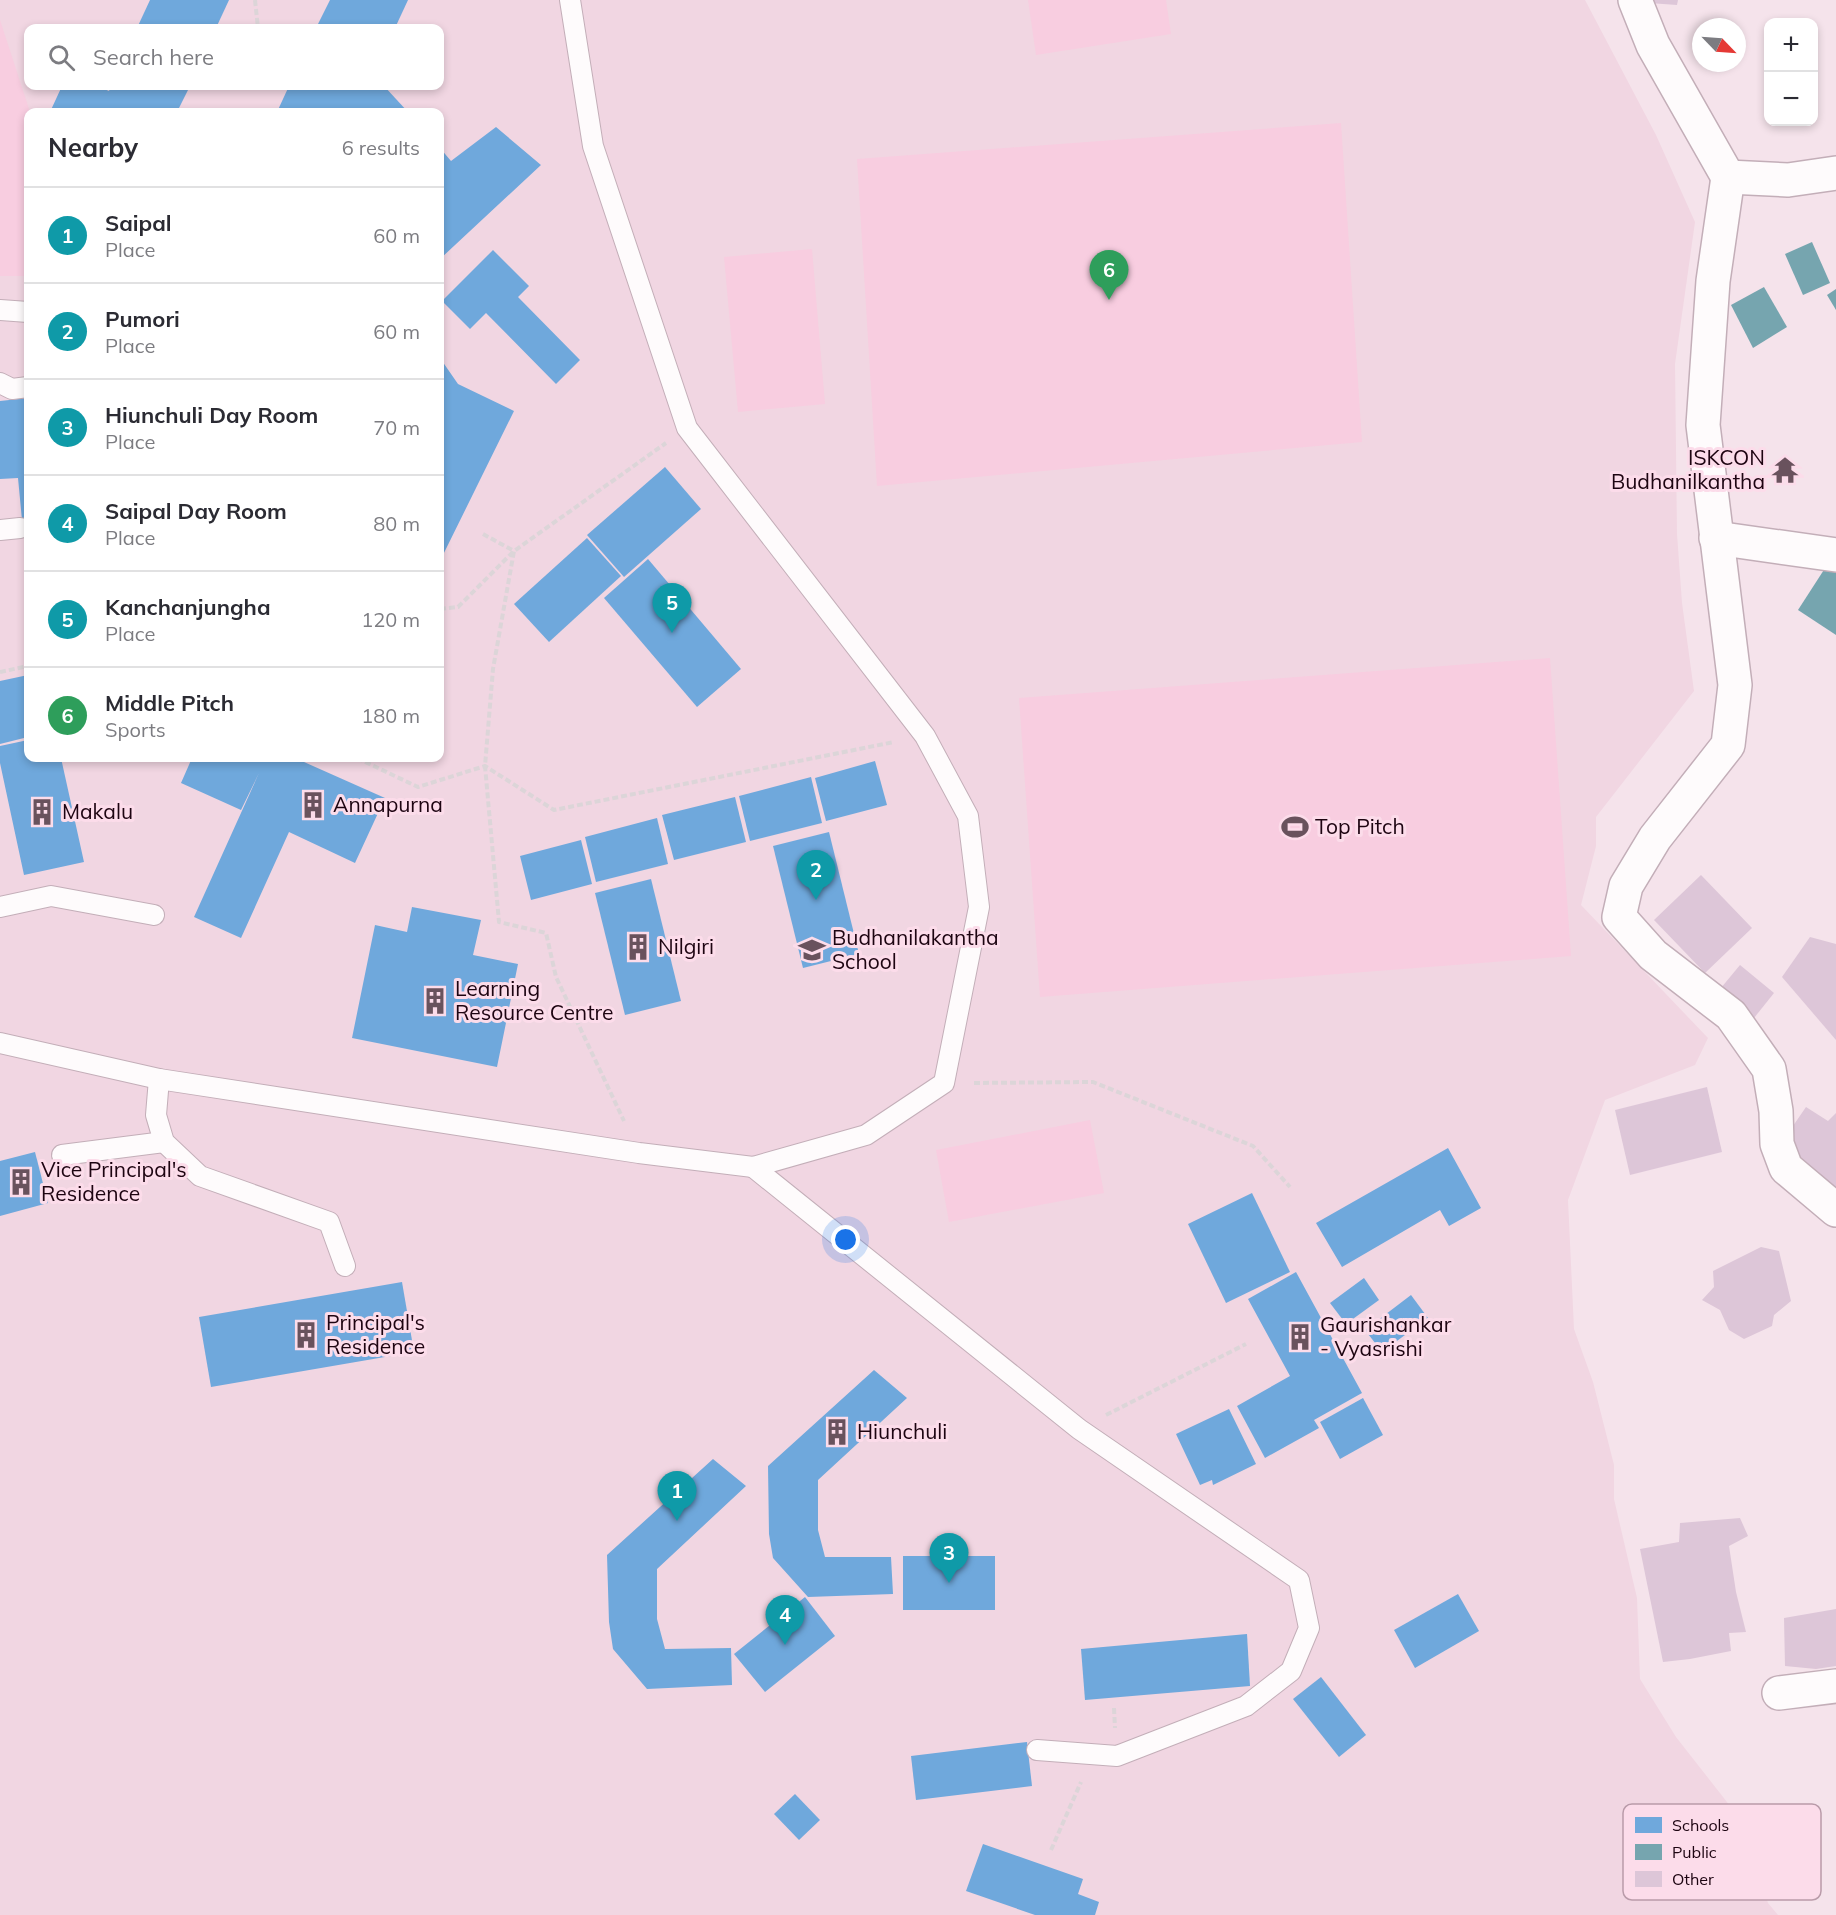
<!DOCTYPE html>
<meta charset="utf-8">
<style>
:root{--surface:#fff;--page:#f7f7f7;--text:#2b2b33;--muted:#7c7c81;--line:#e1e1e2;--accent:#1a73e8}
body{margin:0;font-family:Mulish,sans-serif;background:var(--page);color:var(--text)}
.controls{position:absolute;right:18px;top:18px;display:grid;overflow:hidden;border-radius:12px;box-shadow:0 3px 9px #0003}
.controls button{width:54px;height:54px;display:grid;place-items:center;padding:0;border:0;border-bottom:2px solid var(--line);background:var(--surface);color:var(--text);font:30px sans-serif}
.compass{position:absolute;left:1692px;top:18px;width:54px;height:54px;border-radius:50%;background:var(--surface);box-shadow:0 3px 9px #0003;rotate:115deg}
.you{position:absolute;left:846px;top:1240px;width:21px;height:21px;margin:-15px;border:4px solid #fff;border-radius:50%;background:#1a73e8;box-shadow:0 0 0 9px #1a73e833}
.badge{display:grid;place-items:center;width:39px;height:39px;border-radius:50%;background:var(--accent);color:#fff;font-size:20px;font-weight:700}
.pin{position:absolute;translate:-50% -50px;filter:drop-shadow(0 2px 3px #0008)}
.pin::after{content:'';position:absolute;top:32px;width:21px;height:18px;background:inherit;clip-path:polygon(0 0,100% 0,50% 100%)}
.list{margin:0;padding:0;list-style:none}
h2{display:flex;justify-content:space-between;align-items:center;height:78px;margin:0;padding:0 24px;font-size:26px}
h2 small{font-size:20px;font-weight:400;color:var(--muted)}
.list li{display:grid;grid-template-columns:39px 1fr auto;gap:18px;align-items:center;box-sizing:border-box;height:96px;padding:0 24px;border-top:2px solid var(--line)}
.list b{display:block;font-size:22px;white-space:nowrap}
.list p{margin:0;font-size:20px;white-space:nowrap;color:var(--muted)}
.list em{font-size:20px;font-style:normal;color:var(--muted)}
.icon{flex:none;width:33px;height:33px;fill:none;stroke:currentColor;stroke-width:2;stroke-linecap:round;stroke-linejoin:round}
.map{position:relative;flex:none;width:1836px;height:1915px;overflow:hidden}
.search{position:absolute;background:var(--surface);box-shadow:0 3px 9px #0003;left:24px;top:24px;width:420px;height:66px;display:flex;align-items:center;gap:15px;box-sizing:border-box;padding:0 21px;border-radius:12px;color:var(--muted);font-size:22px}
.panel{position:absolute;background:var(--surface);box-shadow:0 3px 9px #0003;left:24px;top:108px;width:420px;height:654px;border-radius:12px}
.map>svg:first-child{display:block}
.built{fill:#f1d6e2;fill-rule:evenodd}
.green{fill:#f8cde0}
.schools{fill:#6fa8dc}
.public{fill:#76a5af}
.building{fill:#ddc6d8}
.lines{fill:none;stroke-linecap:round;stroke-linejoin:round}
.service-casing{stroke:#c3aeb8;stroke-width:22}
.minor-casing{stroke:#c3aeb8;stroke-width:36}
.tertiary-casing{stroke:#c3aeb8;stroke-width:36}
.path{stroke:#dcd5d8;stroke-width:4;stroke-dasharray:6 3;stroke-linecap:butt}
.service{stroke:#fefbfc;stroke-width:20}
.minor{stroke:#fefbfc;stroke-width:33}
.tertiary{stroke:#fefbfc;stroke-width:33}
.labels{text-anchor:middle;stroke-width:6;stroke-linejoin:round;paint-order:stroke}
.poi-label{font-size:21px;fill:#1d0411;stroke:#fcdcea;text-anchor:start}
.key{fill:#fcdcea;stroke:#b99ba9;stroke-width:1.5}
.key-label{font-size:16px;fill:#1d0411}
</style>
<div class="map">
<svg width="1836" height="1915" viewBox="0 0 1836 1915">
<rect width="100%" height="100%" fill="#f5e3eb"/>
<!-- built -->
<path class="built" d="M0,0H1585L1656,135L1695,222L1675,364L1677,534L1682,603L1694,691L1596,817V846L1581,905L1708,1038L1695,1065L1605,1100L1568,1200L1574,1329L1593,1382L1614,1465V1499L1637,1598L1640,1679L1676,1737L1745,1825L1768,1903L1778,1915H0ZM28,28H440V86H28ZM28,112H440V758H28Z"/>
<!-- green -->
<g class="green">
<path d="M1028,0H1166L1171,34L1036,55Z"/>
<path d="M0,20L30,112L28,276H0Z"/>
<path d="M1341,123L1362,442L877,486L857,159Z"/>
<path d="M812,249L825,404L738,412L724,257Z"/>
<path d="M1550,658L1571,956L1040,997L1019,698Z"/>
<path d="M1090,1120L1104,1193L949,1222L936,1150Z"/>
</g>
<!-- schools -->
<g class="schools">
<path d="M150,0H229L216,28H137Z"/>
<path d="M330,0H408L395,28H316Z"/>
<path d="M62,86H97L109,91L111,86H190L177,112H50Z"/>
<path d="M289,86H384L408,112H277Z"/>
<path d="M496,127L541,165L440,259V148L451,161Z"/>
<path d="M493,250L529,286L518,297L580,360L556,384L486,313L470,329L442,301Z"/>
<path d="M440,358L458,384L514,411L440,561Z"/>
<path d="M28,398V519L22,520L18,478L0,479V401Z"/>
<path d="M665,467L701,509L624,577L587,535Z"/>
<path d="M587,538L621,576L549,642L514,604Z"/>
<path d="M648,559L741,669L697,707L604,598Z"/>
<path d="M28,675V737L0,744V681Z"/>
<path d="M28,740V758H61L84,862L24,875L0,763V746Z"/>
<path d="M192,758H295L385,798L355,863L289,832L241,938L194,917L259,773L241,810L181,783Z"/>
<path d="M875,761L887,805L826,821L815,778Z"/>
<path d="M811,777L822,823L750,841L739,796Z"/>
<path d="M735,797L746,842L674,860L662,815Z"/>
<path d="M657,818L668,864L596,882L585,837Z"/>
<path d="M829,832L859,954L803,968L773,846Z"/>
<path d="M581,840L592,884L531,900L520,856Z"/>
<path d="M651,879L681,1001L625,1015L595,893Z"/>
<path d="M412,907L481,920L473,955L518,964L497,1067L352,1038L375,925L407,932Z"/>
<path d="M1448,1148L1481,1208L1449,1226L1440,1210L1342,1267L1316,1223Z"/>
<path d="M35,1152L48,1203L0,1216V1161Z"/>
<path d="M1252,1193L1290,1272L1226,1303L1188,1224Z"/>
<path d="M1296,1272L1362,1393L1314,1420L1319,1428L1265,1458L1237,1406L1290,1376L1248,1299Z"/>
<path d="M1364,1278L1379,1300L1346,1324L1330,1303Z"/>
<path d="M402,1282L414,1352L211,1387L199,1317Z"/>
<path d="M1411,1295L1428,1318L1382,1352L1365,1330Z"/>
<path d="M874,1370L907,1398L818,1480V1530L825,1557H891L893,1594L808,1597L773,1558L769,1534L768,1466Z"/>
<path d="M1363,1398L1383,1435L1340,1459L1320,1422Z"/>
<path d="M1229,1409L1256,1464L1213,1485L1212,1480L1200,1485L1176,1434Z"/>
<path d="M713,1459L746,1486L657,1569V1619L665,1649L731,1648L732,1685L647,1689L613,1649L609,1622L607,1555Z"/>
<rect x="903" y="1556" width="92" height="54"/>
<path d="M1458,1594L1479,1631L1415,1668L1394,1630Z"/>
<path d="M805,1597L835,1636L765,1692L734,1654Z"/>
<path d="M1247,1634L1250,1686L1085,1700L1081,1649Z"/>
<path d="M1321,1677L1366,1735L1339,1757L1293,1699Z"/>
<path d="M1027,1742L1032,1786L916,1800L911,1756Z"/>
<path d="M795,1794L820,1820L799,1840L774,1814Z"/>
<path d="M983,1844L1083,1879L1078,1894L1099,1902L1095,1915H1035L966,1891Z"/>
</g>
<!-- public -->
<g class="public">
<path d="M1812,242L1830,283L1803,295L1785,254Z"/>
<path d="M1764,287L1787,327L1753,348L1731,305Z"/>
<path d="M1836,289V310L1827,295Z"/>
<path d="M1829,562L1836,566V635L1798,610Z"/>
</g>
<!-- building -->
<g class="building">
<path d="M1650,0H1678L1677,5L1649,3Z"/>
<path d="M1701,875L1752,928L1705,973L1654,920Z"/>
<path d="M1810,937L1836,944V1040L1782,977Z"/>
<path d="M1740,965L1774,993L1750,1023L1716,994Z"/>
<path d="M1707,1087L1722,1152L1630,1175L1615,1110Z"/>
<path d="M1806,1107L1828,1121L1836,1113V1189L1782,1142Z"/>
<path d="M1761,1247L1779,1251L1791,1301L1774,1315L1772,1326L1744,1339L1729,1330L1720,1310L1702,1300L1714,1287L1713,1271Z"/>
<path d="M1740,1518L1748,1536L1729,1546L1736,1592L1746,1632L1729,1633L1731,1651L1690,1659L1663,1662L1640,1549L1679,1542L1680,1523Z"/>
<path d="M1836,1609V1666L1816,1669L1785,1666L1784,1618Z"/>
</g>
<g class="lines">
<defs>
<g id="service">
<path d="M0,310L28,312"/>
<path d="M0,383L12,389L28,387"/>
<path d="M0,530L20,528"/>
<path d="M0,907L51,896L154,915"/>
<path d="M0,1043L159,1079L639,1153L753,1167L866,1135L944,1083L979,907L968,816L925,736L687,428L593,146L570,0"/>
<path d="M159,1079L156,1115L164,1142L200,1176L329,1222L345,1266"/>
<path d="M62,1155L164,1142"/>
<path d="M753,1167L1079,1429L1299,1580L1309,1628L1291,1671L1246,1706L1117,1756L1037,1750"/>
</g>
<g id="minor">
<path d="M1728,177L1713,281L1703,425L1735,685L1728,745L1655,838L1626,886L1619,917L1653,955L1731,1015L1769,1069L1776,1111L1777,1144L1786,1168L1836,1210"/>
<path d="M1716,538L1836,555"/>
<path d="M1779,1693L1836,1686"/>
</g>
<path id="tertiary" d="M1635,0L1653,45L1728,177L1788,180L1836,173"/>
</defs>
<!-- service casing -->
<use href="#service" class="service-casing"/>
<!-- minor casing -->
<use href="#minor" class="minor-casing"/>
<!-- tertiary casing -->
<use href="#tertiary" class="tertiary-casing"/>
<!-- path -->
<g class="path">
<path d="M255,0L258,28"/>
<path d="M483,534L514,551L493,669L485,766L499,922L546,933L556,977L624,1121"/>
<path d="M440,609L458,607L514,551L666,443"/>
<path d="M0,672L28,666"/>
<path d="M357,758L418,787L485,766L554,810L894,742"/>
<path d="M974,1083L1093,1082L1253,1146L1290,1187"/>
<path d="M1106,1415L1246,1344"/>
<path d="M1114,1708L1115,1728"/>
<path d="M1051,1850L1081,1782"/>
</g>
<!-- service -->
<use href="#service" class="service"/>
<!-- minor -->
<use href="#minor" class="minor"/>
<!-- tertiary -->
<use href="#tertiary" class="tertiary"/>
</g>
<!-- icons -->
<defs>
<symbol id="temple-bare" viewBox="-9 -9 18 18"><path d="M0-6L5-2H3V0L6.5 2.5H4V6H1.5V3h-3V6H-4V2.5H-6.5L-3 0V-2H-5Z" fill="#69525d" stroke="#fcdcea" stroke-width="2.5" paint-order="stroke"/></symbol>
<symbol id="building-bare" viewBox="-9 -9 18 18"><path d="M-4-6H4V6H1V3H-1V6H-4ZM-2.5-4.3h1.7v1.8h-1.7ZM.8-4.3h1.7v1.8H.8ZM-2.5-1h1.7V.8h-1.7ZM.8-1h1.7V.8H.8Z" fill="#69525d" stroke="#fcdcea" stroke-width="2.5" paint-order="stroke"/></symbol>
<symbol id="stadium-bare" viewBox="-9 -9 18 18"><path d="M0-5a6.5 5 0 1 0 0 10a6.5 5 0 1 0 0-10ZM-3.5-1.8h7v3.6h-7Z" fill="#69525d" stroke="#fcdcea" stroke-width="2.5" paint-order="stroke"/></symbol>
<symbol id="school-bare" viewBox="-9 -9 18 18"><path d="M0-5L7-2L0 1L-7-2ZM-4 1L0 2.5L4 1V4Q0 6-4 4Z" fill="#69525d" stroke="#fcdcea" stroke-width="2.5" paint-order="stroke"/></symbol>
</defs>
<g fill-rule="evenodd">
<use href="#temple-bare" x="1766" y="451" width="38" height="38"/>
<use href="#building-bare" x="294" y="786" width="38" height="38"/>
<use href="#building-bare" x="23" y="793" width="38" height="38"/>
<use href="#stadium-bare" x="1276" y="808" width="38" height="38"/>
<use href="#building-bare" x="619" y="928" width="38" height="38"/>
<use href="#school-bare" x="793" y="931" width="38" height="38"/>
<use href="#building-bare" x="416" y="982" width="38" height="38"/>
<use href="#building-bare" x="2" y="1163" width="38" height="38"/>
<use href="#building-bare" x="287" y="1316" width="38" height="38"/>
<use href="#building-bare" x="1281" y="1318" width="38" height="38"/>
<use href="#building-bare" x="818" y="1413" width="38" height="38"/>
</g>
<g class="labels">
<!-- poi labels -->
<g class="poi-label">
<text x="1765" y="465" text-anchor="end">ISKCON<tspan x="1765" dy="24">Budhanilkantha</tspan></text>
<text x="333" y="812">Annapurna</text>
<text x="62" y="819">Makalu</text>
<text x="1315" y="834">Top Pitch</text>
<text x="832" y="945">Budhanilakantha<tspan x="832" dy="24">School</tspan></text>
<text x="658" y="954">Nilgiri</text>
<text x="455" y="996">Learning<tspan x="455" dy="24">Resource Centre</tspan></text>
<text x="41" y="1177">Vice Principal's<tspan x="41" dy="24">Residence</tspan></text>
<text x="326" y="1330">Principal's<tspan x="326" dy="24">Residence</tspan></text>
<text x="1320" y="1332">Gaurishankar<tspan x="1320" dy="24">- Vyasrishi</tspan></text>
<text x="857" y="1439">Hiunchuli</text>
</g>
</g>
<!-- legend -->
<rect x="1623" y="1804" width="198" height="96" rx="9" class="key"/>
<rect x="1635" y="1817" width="27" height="16" fill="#6fa8dc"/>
<rect x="1635" y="1844" width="27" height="16" fill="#76a5af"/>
<rect x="1635" y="1871" width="27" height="16" fill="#ddc6d8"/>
<g class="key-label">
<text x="1672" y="1831">Schools</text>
<text x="1672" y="1858">Public</text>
<text x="1672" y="1885">Other</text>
</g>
</svg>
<div class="controls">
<button>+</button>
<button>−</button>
</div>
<svg class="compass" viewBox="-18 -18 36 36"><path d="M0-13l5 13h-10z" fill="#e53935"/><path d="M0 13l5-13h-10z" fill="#7c7c81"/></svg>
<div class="you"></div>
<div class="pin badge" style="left:677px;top:1521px;background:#0f9aa8">1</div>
<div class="pin badge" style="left:816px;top:900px;background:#0f9aa8">2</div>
<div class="pin badge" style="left:949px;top:1583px;background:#0f9aa8">3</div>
<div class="pin badge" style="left:785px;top:1645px;background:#0f9aa8">4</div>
<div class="pin badge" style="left:672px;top:633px;background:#0f9aa8">5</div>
<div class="pin badge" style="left:1109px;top:300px;background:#2e9e5b">6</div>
<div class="search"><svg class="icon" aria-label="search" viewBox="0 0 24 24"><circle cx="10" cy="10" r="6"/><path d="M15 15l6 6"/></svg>Search here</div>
<section class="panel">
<h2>Nearby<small>6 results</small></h2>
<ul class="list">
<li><span class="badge" style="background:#0f9aa8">1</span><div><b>Saipal</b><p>Place</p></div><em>60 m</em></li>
<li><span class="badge" style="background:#0f9aa8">2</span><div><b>Pumori</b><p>Place</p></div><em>60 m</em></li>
<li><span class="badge" style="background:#0f9aa8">3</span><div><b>Hiunchuli Day Room</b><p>Place</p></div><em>70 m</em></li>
<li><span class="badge" style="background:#0f9aa8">4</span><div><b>Saipal Day Room</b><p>Place</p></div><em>80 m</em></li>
<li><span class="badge" style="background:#0f9aa8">5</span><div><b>Kanchanjungha</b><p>Place</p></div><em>120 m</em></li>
<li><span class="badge" style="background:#2e9e5b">6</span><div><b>Middle Pitch</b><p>Sports</p></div><em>180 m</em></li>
</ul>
</section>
</div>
